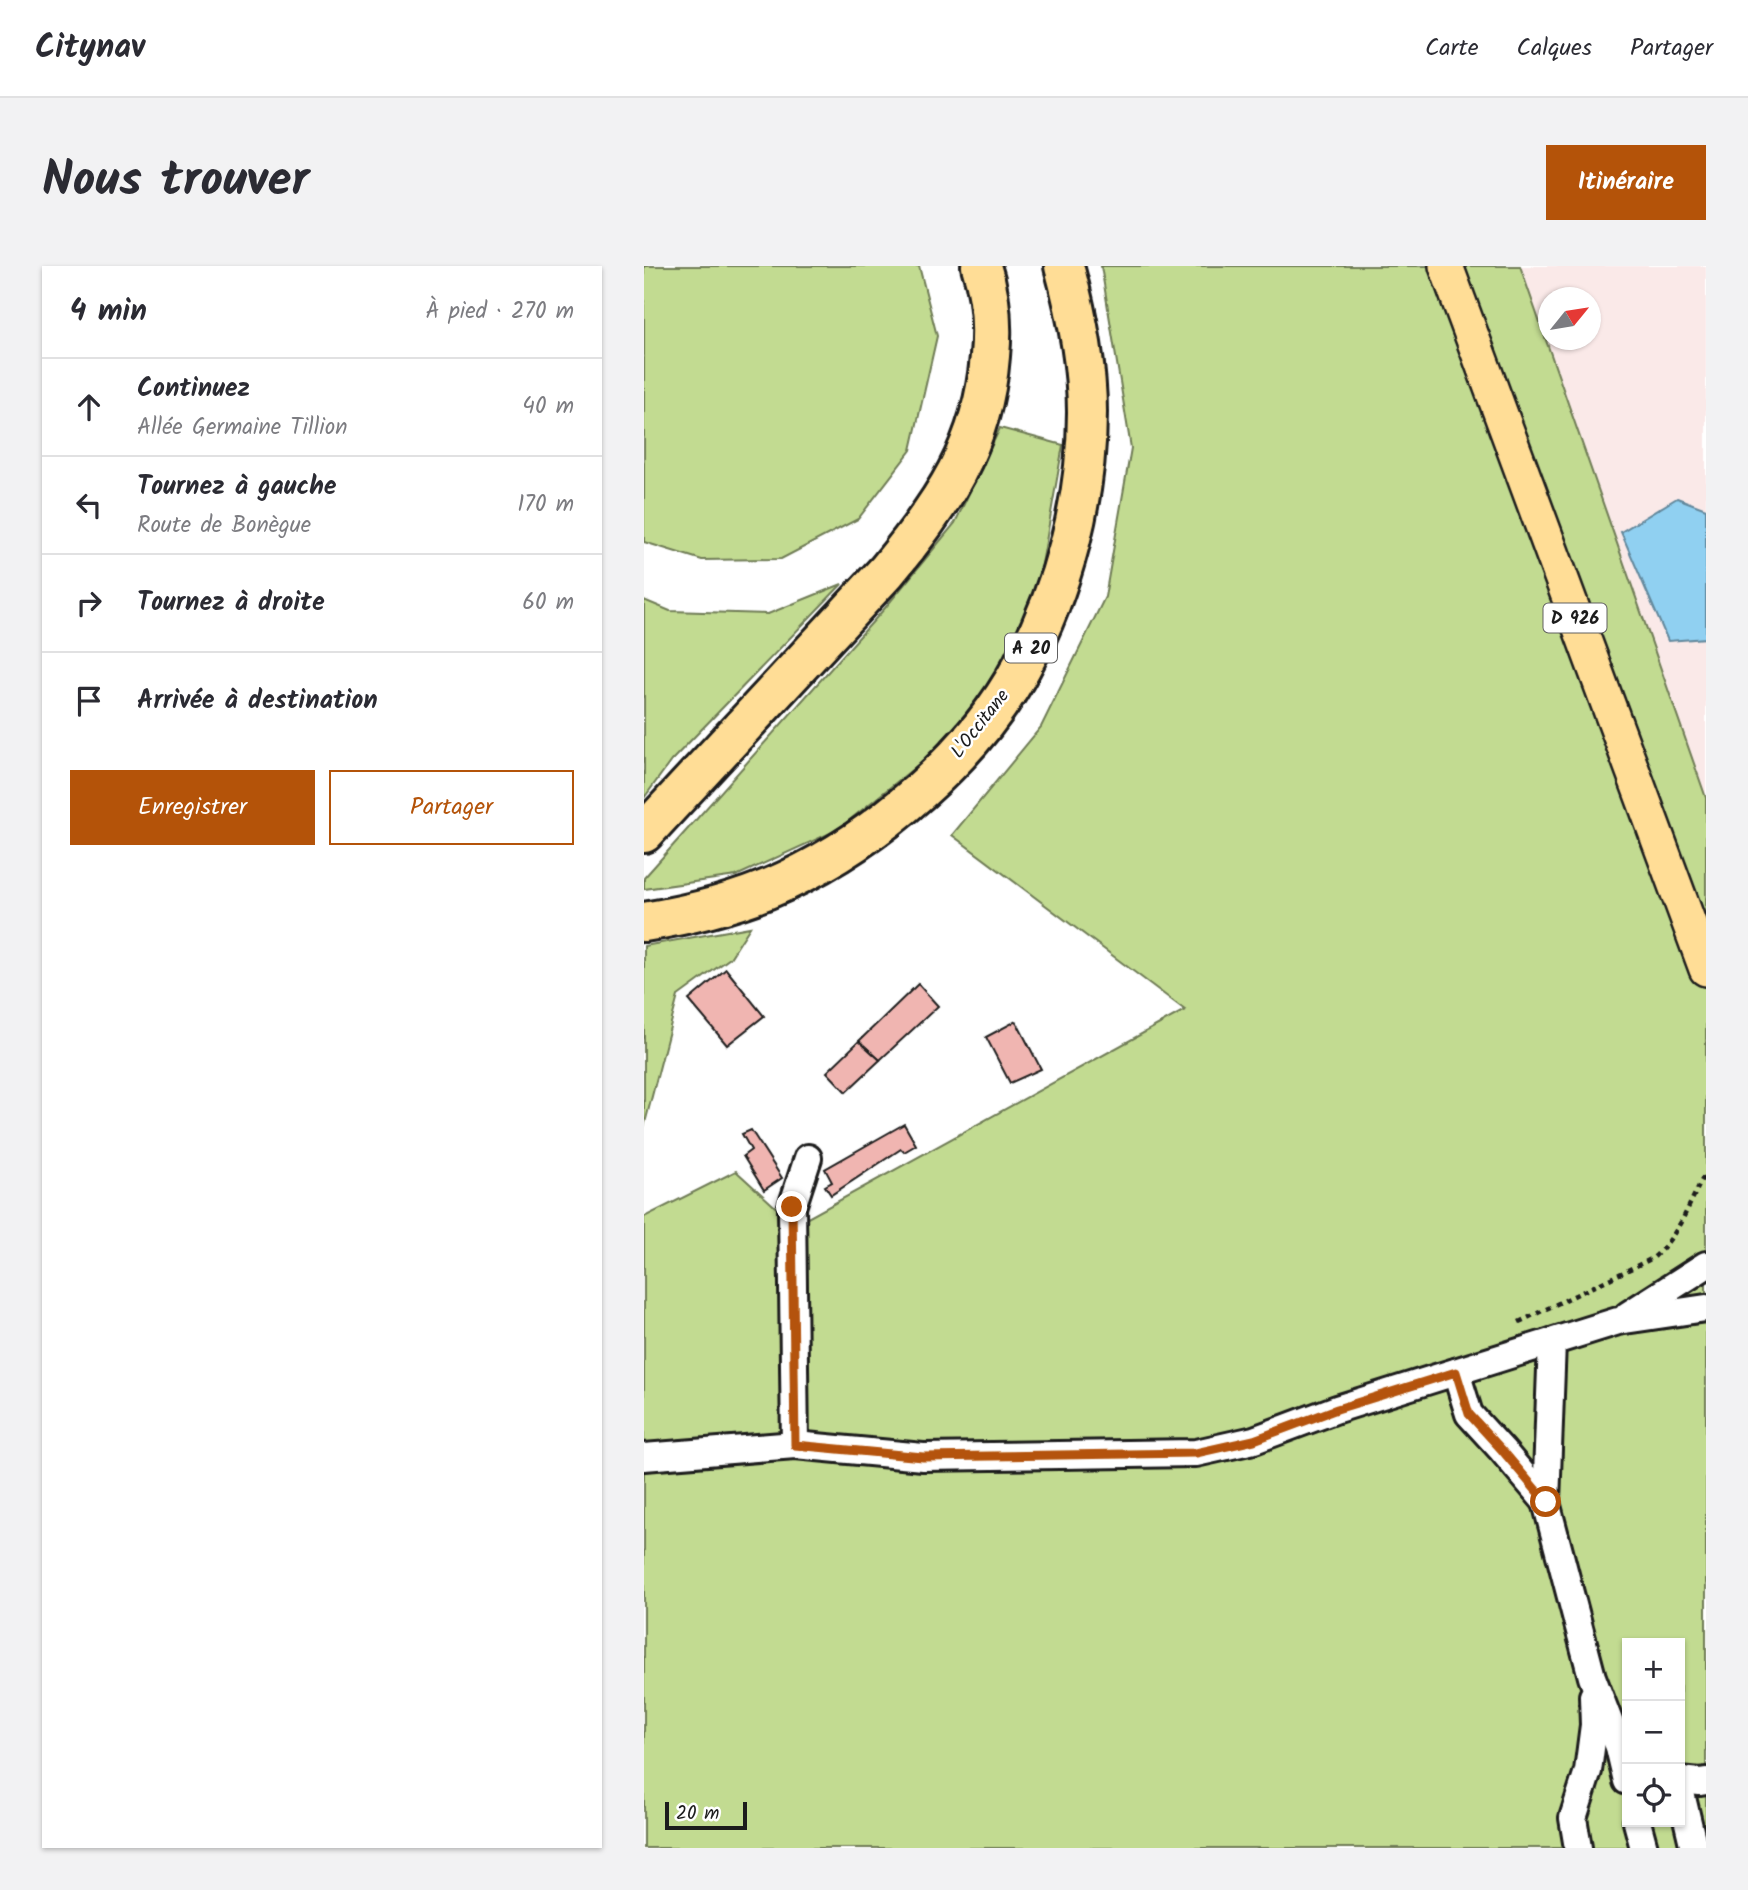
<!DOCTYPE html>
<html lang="fr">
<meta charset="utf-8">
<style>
:root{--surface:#fff;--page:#f2f2f3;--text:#2b2b33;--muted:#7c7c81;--line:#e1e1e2;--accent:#b45309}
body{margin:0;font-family:Kalam,sans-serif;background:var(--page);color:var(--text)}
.controls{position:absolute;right:21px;bottom:21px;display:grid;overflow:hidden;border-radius:0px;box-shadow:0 2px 5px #0004}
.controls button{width:63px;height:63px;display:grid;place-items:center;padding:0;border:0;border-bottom:2px solid var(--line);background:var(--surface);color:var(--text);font:35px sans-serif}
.compass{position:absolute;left:894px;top:21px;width:63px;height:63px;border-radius:50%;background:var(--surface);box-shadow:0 2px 5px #0004;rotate:60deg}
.scale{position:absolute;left:21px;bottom:18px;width:82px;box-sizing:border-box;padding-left:7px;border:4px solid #1c1c1c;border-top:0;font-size:19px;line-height:24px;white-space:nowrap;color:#1c1c1c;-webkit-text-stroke:5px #fff;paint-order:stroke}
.stop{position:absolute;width:21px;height:21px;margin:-16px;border:5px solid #b45309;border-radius:50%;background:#fff}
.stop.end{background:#b45309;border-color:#fff;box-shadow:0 2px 7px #0008}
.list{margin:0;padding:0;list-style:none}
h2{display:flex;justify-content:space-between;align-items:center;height:91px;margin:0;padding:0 28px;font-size:30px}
h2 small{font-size:23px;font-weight:400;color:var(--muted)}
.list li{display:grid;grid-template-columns:46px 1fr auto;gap:21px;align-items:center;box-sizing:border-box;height:98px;padding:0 28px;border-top:2px solid var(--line)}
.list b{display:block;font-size:26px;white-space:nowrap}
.list p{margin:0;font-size:23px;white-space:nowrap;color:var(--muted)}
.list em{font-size:23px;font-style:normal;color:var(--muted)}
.actions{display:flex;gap:14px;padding:21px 28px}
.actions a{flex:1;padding:16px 0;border:2px solid var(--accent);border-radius:0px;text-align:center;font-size:24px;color:var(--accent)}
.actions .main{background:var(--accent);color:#fff}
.icon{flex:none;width:38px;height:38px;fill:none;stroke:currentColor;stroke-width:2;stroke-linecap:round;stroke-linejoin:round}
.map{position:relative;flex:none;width:1062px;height:1582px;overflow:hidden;border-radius:0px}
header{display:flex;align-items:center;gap:42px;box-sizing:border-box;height:98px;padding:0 35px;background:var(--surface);border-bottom:2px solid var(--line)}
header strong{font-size:33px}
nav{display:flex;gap:38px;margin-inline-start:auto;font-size:24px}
.intro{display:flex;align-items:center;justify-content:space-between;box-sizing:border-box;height:168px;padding:0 42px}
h1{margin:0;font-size:49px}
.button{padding:18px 32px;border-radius:0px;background:var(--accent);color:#fff;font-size:24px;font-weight:700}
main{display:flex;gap:42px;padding:0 42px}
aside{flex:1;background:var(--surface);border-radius:0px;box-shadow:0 2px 5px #0004}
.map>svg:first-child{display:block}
.built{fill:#fae9e8;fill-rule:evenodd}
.green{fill:#c2db91;stroke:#6f7c56;stroke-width:2;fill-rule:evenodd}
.water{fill:#90d0f1;stroke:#62889c;stroke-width:2}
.building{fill:#f0b5b1;stroke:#1c1c1c;stroke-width:2}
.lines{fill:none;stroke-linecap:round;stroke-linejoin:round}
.minor-casing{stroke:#1c1c1c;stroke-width:32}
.major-casing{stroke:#1c1c1c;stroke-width:38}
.highway-casing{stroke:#1c1c1c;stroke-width:44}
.path{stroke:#1c1c1c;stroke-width:4.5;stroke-dasharray:5 5;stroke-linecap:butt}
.minor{stroke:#fff;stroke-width:26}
.major{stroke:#ffdd96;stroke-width:33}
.highway{stroke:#ffdd96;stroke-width:38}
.route{stroke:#b45309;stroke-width:9}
.labels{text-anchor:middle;stroke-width:5;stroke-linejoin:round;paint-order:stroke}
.shield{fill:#fff;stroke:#606060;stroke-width:2}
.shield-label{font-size:18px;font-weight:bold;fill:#1c1c1c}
.street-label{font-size:19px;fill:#1c1c1c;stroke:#fff}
</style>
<header>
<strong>Citynav</strong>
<nav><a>Carte</a><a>Calques</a><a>Partager</a></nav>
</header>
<div class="intro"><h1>Nous trouver</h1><a class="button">Itinéraire</a></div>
<main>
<aside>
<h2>4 min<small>À pied · 270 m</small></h2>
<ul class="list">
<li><svg class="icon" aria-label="ahead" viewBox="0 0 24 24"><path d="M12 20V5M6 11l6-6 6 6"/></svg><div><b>Continuez</b><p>Allée Germaine Tillion</p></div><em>40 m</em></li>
<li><svg class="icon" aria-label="left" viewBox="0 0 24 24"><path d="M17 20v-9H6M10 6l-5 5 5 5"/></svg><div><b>Tournez à gauche</b><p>Route de Bonègue</p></div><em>170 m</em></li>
<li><svg class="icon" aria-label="right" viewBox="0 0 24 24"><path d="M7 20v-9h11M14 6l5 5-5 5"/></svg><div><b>Tournez à droite</b></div><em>60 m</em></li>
<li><svg class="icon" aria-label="arrive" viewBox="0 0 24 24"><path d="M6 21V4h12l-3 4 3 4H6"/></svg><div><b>Arrivée à destination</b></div></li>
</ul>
<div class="actions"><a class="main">Enregistrer</a><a>Partager</a></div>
</aside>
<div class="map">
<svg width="1062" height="1582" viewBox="0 0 1062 1582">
<rect width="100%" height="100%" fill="#fff"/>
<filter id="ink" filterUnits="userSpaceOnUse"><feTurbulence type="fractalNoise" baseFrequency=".0143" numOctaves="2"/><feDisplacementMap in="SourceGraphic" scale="14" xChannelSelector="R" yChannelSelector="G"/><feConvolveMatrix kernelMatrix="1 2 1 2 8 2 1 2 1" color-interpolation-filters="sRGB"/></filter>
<g filter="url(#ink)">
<!-- built -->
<path class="built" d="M876,0H1062V532ZM904,32H946V74H904Z"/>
<!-- green -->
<g class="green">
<path d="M0,0H275L293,70L267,184L214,253L137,293L58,294L0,276Z"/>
<path d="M457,0H876L1062,532V1582H0V951L92,905L151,959L541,744L308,569L397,461L461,331L487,182ZM983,1377H1036V1556H983Z"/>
<path d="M356,162L419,179L392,332L345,423L280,494L193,564L92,610L0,623V612L241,342L311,257Z"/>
<path d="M198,318L27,495L0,532V334L26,345L124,348Z"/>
<path d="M106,661L86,692L34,730L0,861V680Z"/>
</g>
<!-- water -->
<path class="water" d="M1033,232L1062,243V372L1024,375L977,266Z"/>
<!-- building -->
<g class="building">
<path d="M82,703L120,750L83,779L45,734Z"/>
<path d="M274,718L294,740L236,794L215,775Z"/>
<path d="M372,755L397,803L366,817L342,771Z"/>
<path d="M215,775L236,794L202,826L183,806Z"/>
<path d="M260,858L272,879L260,886L257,883L187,929L181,920L188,916L181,903Z"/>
<path d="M107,864L138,912L120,924L99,890L107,884L98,868Z"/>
</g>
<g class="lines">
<defs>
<g id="minor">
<path d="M984,1049L1062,999"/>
<path d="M908,1076L902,1236L948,1411L975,1481L983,1515"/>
<path d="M812,1106L825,1148L858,1184L902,1236"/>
<path d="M151,1179L148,941L164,892"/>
<path d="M0,1191L151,1179L279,1191L552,1187L610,1174L693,1143L974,1055L1062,1042"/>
<path d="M1036,1514L1056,1516L1062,1515"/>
<path d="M1036,1523L1050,1582"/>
<path d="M993,1556L1000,1582"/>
<path d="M934,1582L929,1552L944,1505L950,1459L949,1430"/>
</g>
<path id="major" d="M802,0L1062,703"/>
<g id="highway">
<path d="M0,567L243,305C298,238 339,180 346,90C349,59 347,30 337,0"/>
<path d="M0,656C49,648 97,636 142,615C231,574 332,488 378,400C419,323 443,234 443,146C443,96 433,48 420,0"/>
</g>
</defs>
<!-- minor casing -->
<use href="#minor" class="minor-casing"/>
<!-- major casing -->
<use href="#major" class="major-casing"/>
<!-- highway casing -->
<use href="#highway" class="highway-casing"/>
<!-- path -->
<path class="path" d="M875,1056L1009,992C1036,968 1045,937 1062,906"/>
<!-- minor -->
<use href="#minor" class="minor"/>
<!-- major -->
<use href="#major" class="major"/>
<!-- highway -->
<use href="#highway" class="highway"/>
</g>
</g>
<g class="lines" filter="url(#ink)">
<!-- route -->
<path class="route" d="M148,941L151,1179L279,1191L552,1187L610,1174L693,1143L812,1106L825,1148L858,1184L902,1236"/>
</g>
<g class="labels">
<!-- shield labels -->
<g class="shield">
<rect x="899.5" y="337.5" width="63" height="29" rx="5"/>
<rect x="361" y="367.5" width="52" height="29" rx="5"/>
</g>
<g class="shield-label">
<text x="931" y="358">D 926</text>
<text x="387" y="388">A 20</text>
</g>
<!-- street labels -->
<g class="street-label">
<text transform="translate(335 457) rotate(-52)" y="7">L'Occitane</text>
</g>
</g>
</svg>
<div class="controls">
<button>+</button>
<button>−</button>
<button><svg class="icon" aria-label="locate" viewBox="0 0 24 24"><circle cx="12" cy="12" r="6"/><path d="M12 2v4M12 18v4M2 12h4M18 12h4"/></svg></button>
</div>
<svg class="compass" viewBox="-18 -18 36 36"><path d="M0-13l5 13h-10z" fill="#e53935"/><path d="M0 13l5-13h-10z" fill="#7c7c81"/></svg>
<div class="scale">20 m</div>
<div class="stop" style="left:902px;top:1236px"></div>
<div class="stop end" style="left:148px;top:941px"></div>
</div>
</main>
